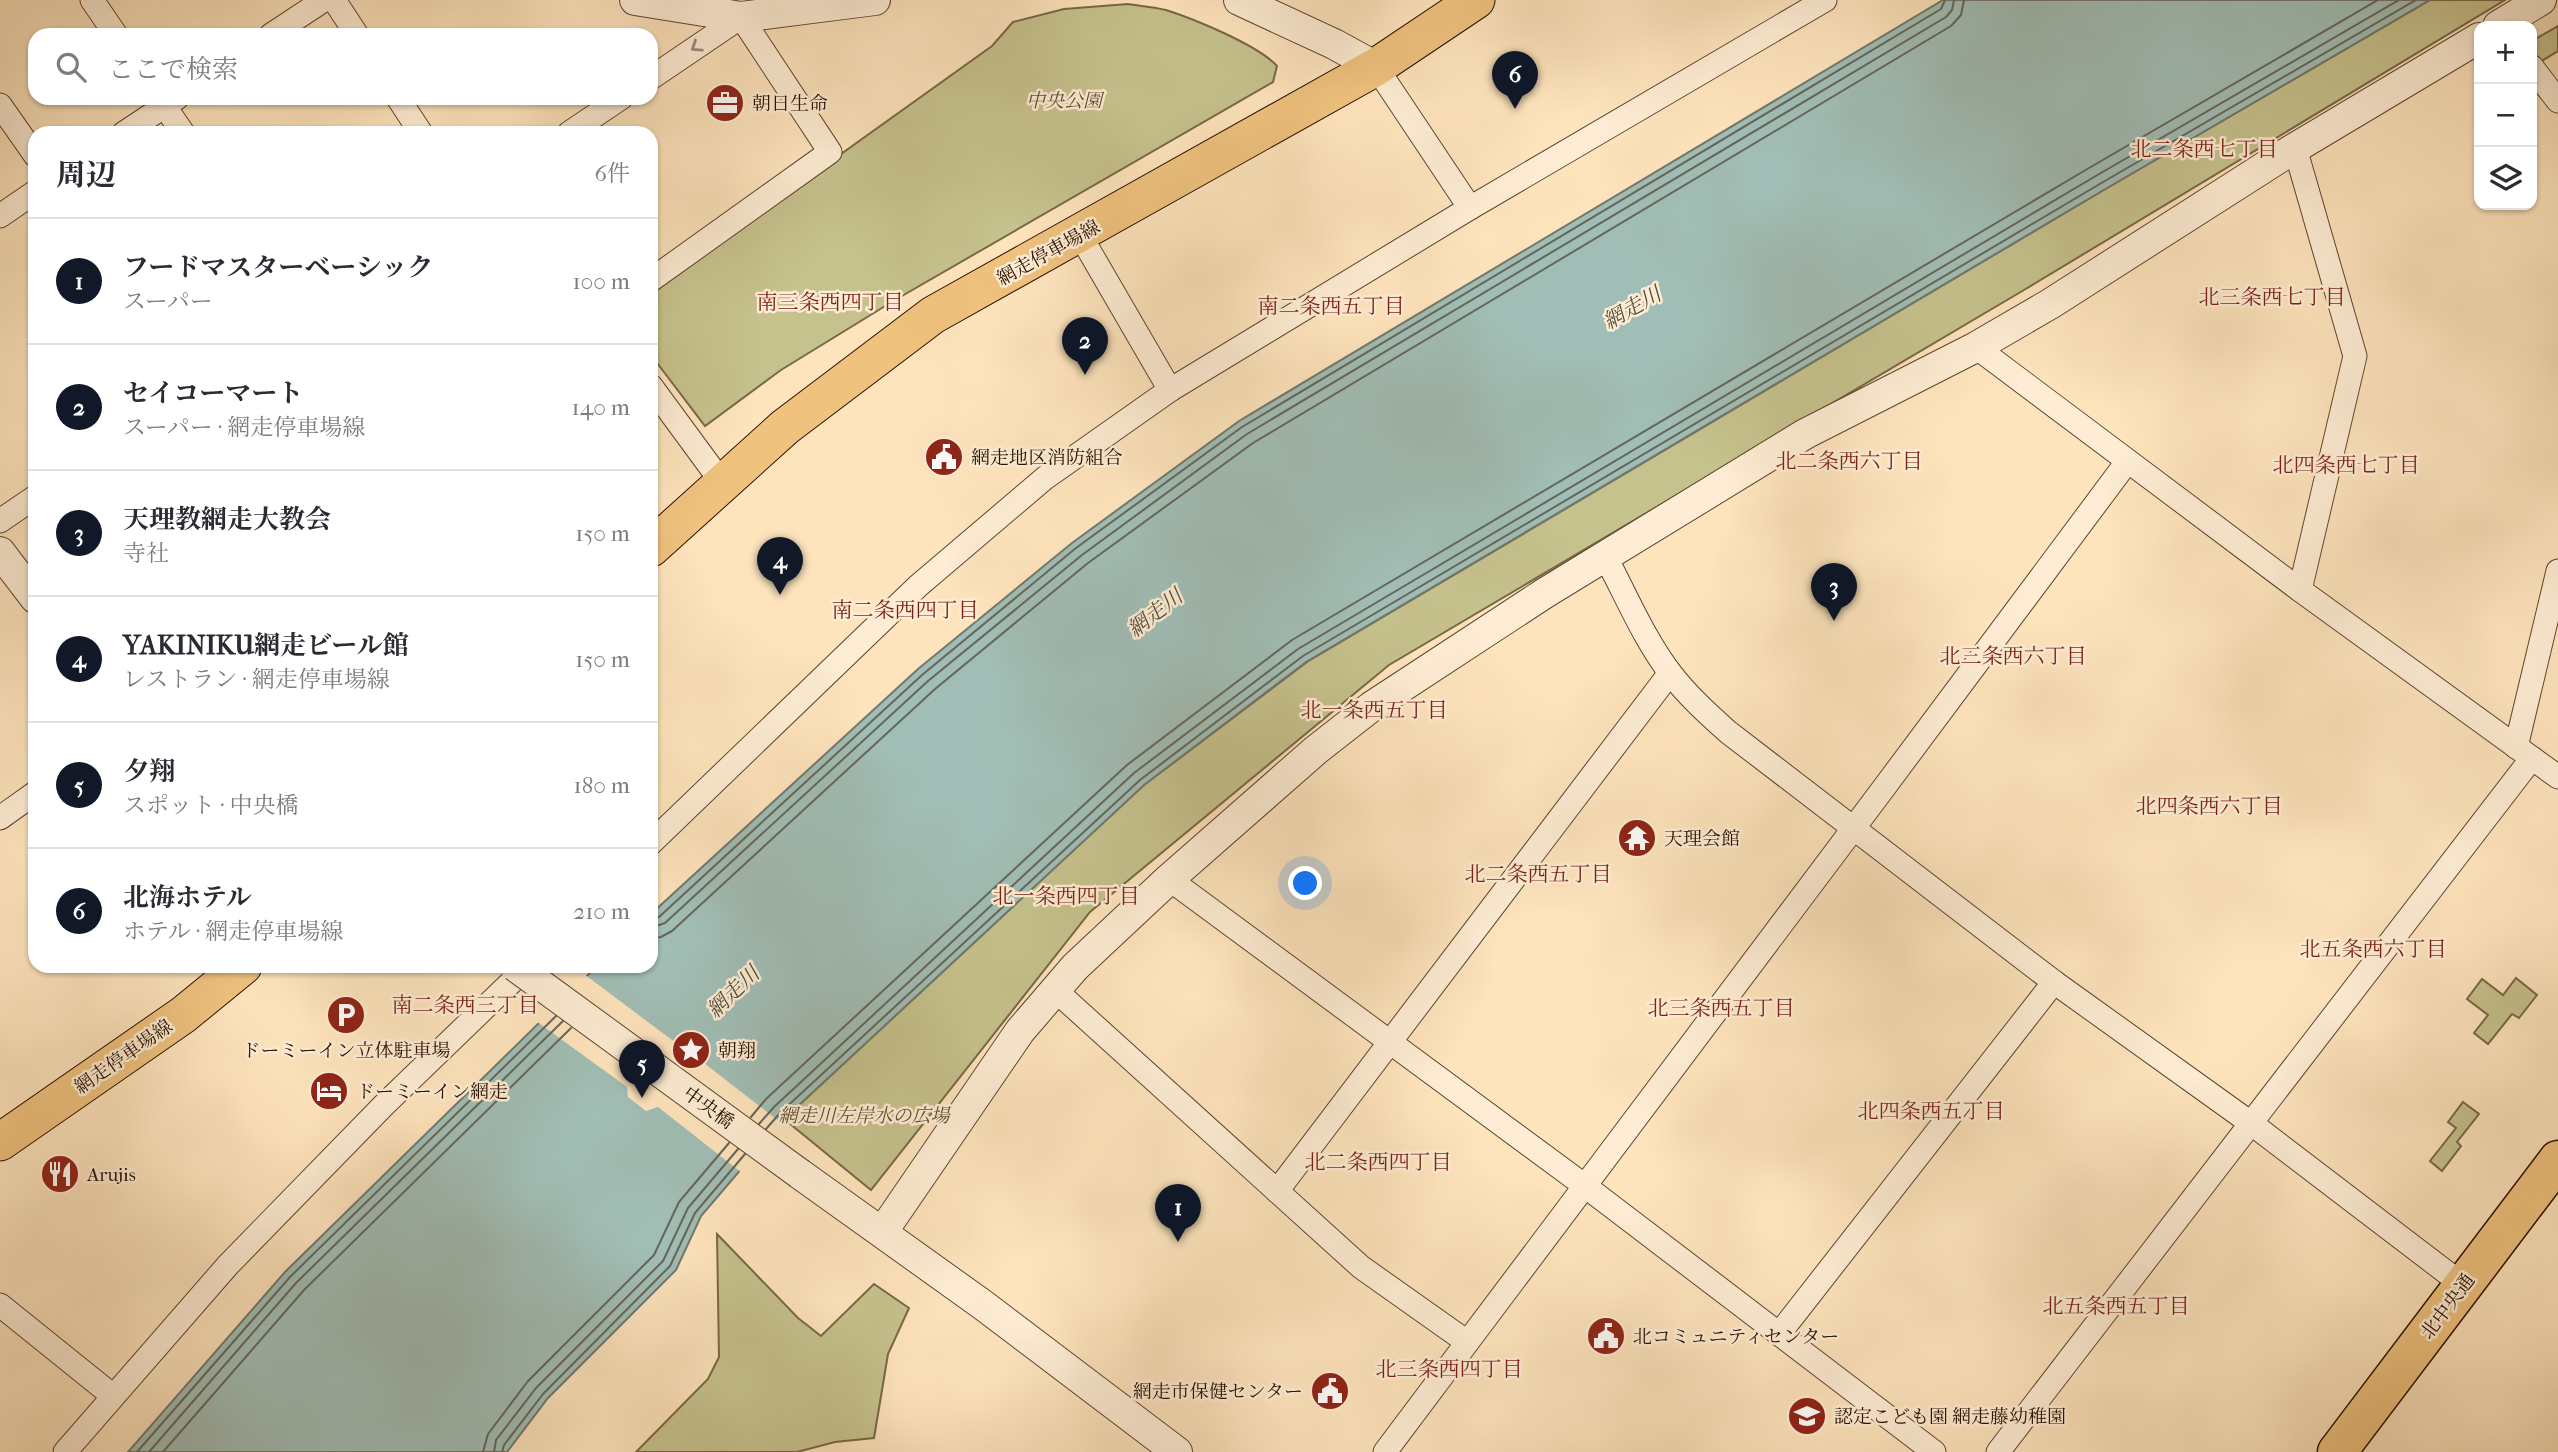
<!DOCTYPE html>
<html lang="ja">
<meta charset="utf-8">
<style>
:root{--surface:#fff;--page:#f2f2f3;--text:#2b2b33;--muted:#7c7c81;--line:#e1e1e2;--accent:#111827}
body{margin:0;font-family:"IM FELL French Canon","Noto Serif JP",serif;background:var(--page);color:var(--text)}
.controls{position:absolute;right:21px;top:21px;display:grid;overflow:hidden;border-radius:14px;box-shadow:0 2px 5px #0004}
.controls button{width:63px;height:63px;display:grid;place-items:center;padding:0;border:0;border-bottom:2px solid var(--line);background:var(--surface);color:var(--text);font:35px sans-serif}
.you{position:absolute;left:1306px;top:884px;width:24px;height:24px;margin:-18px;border:5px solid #fff;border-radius:50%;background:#1a73e8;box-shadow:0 0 0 10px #1a73e833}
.badge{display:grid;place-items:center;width:46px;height:46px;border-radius:50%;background:var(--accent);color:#fff;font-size:23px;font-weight:700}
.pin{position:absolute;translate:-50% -58px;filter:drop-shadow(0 2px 4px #0008)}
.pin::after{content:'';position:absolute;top:37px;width:24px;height:21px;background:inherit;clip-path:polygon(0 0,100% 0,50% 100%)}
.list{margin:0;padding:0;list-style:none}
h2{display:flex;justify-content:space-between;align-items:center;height:91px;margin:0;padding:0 28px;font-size:30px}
h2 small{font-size:23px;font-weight:400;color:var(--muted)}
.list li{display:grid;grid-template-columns:46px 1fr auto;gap:21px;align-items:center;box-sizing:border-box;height:126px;padding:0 28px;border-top:2px solid var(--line)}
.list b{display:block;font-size:26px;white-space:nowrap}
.list p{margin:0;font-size:23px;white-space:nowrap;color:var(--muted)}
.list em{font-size:23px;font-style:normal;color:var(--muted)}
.icon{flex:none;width:38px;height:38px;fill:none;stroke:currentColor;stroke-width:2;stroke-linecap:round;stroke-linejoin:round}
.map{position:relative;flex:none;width:2558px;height:1452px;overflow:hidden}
.search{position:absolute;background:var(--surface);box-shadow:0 2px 5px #0004;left:28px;top:28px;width:630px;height:77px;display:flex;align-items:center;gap:18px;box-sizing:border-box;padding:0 24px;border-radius:21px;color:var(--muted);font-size:26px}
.panel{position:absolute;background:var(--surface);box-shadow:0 2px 5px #0004;left:28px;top:126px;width:630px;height:847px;border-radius:21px}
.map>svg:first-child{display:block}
.green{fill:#c6c28d;stroke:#786846;stroke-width:2}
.water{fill:#a1beb6;stroke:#71786d;stroke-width:2}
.pier{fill:#fee4bd}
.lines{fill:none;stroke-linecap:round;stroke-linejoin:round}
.shore{stroke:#65665b;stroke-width:2}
.minor-casing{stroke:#5e442f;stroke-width:25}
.tertiary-casing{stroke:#5e442f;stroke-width:32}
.primary-casing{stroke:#290f00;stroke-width:39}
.trunk-casing{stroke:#290f00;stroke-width:41}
.minor{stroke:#feedd4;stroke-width:23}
.tertiary{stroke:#feedd4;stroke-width:30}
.primary{stroke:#efc27e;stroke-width:37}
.trunk{stroke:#efc27e;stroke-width:38}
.tertiary-bridge-casing{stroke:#5e442f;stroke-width:32;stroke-linecap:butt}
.tertiary-bridge{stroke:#feedd4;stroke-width:30}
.oneway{stroke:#9e8975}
.labels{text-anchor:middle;stroke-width:5;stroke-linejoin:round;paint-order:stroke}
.park-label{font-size:19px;font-style:italic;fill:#604e31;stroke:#feedd4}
.poi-label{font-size:19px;fill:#290f00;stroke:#feedd4;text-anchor:start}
.street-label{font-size:19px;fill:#290f00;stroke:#feedd4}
.neighbourhood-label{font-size:21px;fill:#7a1f14;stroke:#feedd4}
.water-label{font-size:21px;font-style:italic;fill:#534c40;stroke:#feedd4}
</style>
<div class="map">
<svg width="2558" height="1452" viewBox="0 0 2558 1452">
<rect width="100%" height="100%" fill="#fee4bd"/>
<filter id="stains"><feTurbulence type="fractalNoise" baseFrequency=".00286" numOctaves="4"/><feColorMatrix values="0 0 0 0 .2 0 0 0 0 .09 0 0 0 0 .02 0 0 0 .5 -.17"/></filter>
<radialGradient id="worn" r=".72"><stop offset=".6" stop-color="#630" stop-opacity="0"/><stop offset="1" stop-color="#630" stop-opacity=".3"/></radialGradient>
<!-- green -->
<g class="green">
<path d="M2430,0H2505L2024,290L1389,665L1090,912L871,1190L784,1119L1144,785L1307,662L2102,191Z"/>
<path d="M1128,4C1140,6 1154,7 1166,10C1194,19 1258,45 1277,66L1273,82L895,300L781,370L705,426L651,355V290L992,46L1013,22L1064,9Z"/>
<path d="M2558,26V51L2540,62L2532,48V41Z"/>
<path d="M2516,978L2537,995L2519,1018L2512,1014L2488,1044L2474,1033L2488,1015L2467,999L2482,979L2503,995Z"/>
<path d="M2463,1102L2479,1114L2457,1142L2461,1146L2442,1171L2430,1161L2456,1128L2448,1122Z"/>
<path d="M717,1234L798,1318L821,1336L874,1284L909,1308L888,1354L874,1438L835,1442L797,1452H636L708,1379L719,1357Z"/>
</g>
<!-- water -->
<path class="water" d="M1943,0H2430L2102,191L1306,662L1144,785L784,1119L701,1216L676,1270L548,1398L507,1452H128L285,1272L597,966H651V914L918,669L1072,543L1239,421Z"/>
<!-- pier -->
<path class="pier" d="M584,974L676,1043L687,1039L704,1052V1063L784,1125L742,1173L658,1107L646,1111L628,1097L627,1087L536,1021Z"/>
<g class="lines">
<!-- shore -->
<g class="shore">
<path d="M651,919L659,917L922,675L1076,548L1242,427L1941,9L1945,0"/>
<path d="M651,928L665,923L928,681L1082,555L1247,434L1946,17L1952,10L1954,0"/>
<path d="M651,938L661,937L672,931L935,689L1088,563L1253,443L1951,26L1961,15L1964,0"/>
<path d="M751,1117L766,1099L1127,765L1292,640L2089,168L2378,0"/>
<path d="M759,1124L774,1107L1134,773L1298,649L2094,177L2399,0"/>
<path d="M766,1129L780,1113L1140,780L1303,656L2098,185L2416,0"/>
<path d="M137,1452L290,1277L556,1016"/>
<path d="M149,1452L296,1283L563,1021"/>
<path d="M163,1452L304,1290L571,1028"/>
<path d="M483,1452L488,1434L528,1381L654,1255L679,1202L729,1143"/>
<path d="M494,1452L496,1440L536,1388L663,1261L688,1208L738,1149"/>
<path d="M502,1452L504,1445L543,1394L670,1266L695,1213L745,1154"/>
</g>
<defs>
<g id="minor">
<path d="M92,0L116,35"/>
<path d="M334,0L357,35"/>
<path d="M271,35L324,0"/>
<path d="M1376,67L1470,208"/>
<path d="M2532,67L2558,101"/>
<path d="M651,78L741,17L830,152L651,280"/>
<path d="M159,98L183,133"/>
<path d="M398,98L421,133"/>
<path d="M0,105L35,155"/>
<path d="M124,133L177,98"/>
<path d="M569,133L621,98"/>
<path d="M2295,148L2355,356L2300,590"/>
<path d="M0,216L35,192"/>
<path d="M1080,235L1170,390"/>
<path d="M1976,347L2300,590L2558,777"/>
<path d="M651,386L723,484"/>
<path d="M0,521L35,497"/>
<path d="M1605,556C1626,595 1644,639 1671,674C1688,696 1708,714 1728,732L2054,982L2252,1124L2463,1285"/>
<path d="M2516,747L2558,571"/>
<path d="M0,818L35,793"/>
<path d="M651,843L918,586L1045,478L1170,390L1470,208L1825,0"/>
<path d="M1169,879L1585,1186L1934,1452"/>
<path d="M1055,990L1361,1267L1467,1342"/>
<path d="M1277,1191L1670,673"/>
<path d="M0,1305L113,1396"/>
<path d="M1779,1334L2054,982"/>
<path d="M65,1452L228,1265L384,1105L528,966"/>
<path d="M1385,1452C1633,1122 1881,793 2127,462"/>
<path d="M1998,1452L2532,758"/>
</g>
<g id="tertiary">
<path d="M635,0L741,17L875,0"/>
<path d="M1239,0L1334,44L1376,67"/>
<path d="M2498,26L2541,0"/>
<path d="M0,552L35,598"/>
<path d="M800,1174L983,1305L1177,1452"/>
<path d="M883,1231L1020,1031L1075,967L1169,879L1316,750L1371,707L1545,593L1805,434L1976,347L2050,304L2285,154L2479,38"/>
</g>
<g id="primary">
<path d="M651,548L785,427L933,315L1376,67L1476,0"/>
<path d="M0,1142L183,1015L243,966"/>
</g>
<path id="trunk" d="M2337,1452L2558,1160"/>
</defs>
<!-- minor casing -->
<use href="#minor" class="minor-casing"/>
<!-- tertiary casing -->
<use href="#tertiary" class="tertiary-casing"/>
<!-- primary casing -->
<use href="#primary" class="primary-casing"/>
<!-- trunk casing -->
<use href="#trunk" class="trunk-casing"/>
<!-- minor -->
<use href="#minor" class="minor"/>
<!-- tertiary -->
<use href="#tertiary" class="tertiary"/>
<!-- primary -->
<use href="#primary" class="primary"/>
<!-- trunk -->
<use href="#trunk" class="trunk"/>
<defs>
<path id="tertiary-bridge" d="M515,966L800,1174"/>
</defs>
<!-- tertiary-bridge casing -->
<use href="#tertiary-bridge" class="tertiary-bridge-casing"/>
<!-- tertiary-bridge -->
<use href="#tertiary-bridge" class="tertiary-bridge"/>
</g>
<!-- one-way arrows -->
<defs><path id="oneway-chevron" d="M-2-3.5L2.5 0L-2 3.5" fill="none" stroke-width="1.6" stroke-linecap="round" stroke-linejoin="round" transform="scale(1.75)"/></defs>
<use class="oneway" href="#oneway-chevron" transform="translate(696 47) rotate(146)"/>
<!-- icons -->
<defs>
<symbol id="office-disc" viewBox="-11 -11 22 22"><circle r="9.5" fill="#8f2418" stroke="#feedd4"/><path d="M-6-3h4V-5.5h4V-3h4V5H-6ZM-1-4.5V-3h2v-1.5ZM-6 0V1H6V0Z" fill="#fff"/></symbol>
<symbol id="civic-disc" viewBox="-11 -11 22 22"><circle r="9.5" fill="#8f2418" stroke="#feedd4"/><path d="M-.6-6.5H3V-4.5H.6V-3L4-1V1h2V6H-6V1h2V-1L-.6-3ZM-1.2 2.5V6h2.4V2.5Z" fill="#fff"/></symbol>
<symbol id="temple-disc" viewBox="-11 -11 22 22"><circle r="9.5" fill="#8f2418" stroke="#feedd4"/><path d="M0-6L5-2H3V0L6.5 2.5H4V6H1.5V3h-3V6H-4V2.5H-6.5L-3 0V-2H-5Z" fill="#fff"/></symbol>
<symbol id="parking-disc" viewBox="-11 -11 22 22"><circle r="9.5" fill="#8f2418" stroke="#feedd4"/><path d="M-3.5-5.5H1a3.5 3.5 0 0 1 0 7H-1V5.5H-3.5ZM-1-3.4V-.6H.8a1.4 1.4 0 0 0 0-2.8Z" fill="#fff"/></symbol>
<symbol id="sight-disc" viewBox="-11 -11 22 22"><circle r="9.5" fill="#8f2418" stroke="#feedd4"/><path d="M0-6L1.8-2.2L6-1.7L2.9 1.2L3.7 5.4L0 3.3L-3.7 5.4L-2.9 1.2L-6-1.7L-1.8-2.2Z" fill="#fff"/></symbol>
<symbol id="hotel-disc" viewBox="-11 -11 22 22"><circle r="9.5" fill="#8f2418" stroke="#feedd4"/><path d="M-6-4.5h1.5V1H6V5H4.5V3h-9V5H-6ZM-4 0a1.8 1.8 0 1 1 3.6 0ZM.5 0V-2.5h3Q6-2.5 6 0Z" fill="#fff"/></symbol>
<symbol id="restaurant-disc" viewBox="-11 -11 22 22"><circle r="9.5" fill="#8f2418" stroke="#feedd4"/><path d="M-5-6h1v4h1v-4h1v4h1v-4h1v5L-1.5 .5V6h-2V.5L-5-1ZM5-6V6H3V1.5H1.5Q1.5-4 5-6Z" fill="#fff"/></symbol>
<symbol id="school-disc" viewBox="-11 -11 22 22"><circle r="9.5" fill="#8f2418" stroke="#feedd4"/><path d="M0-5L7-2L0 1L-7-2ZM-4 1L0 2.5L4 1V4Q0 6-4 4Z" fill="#fff"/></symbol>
</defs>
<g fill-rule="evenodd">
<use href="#office-disc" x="703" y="81" width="44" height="44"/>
<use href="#civic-disc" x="922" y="435" width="44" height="44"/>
<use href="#temple-disc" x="1615" y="816" width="44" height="44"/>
<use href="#parking-disc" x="324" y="993" width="44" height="44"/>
<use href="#sight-disc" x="669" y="1028" width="44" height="44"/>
<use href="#hotel-disc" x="307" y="1069" width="44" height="44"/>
<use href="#restaurant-disc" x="38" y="1152" width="44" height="44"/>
<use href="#civic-disc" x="1584" y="1314" width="44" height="44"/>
<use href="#civic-disc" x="1308" y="1369" width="44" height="44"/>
<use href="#school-disc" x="1785" y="1394" width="44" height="44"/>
</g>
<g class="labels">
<!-- park labels -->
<g class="park-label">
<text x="1064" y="107">中央公園</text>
<text x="864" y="1122">網走川左岸水の広場</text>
</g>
<!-- poi labels -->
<g class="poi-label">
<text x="752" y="110">朝日生命</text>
<text x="971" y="464">網走地区消防組合</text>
<text x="1664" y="845">天理会館</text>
<text x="346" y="1057" text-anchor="middle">ドーミーイン立体駐車場</text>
<text x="718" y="1057">朝翔</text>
<text x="356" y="1098">ドーミーイン網走</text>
<text x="87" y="1181">Arujis</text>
<text x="1633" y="1343">北コミュニティセンター</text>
<text x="1303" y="1398" text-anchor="end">網走市保健センター</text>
<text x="1834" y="1423">認定こども園 網走藤幼稚園</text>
</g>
<!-- street labels -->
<g class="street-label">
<text transform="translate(1048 252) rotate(-29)" y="7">網走停車場線</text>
<text transform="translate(123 1056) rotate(-35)" y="7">網走停車場線</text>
<text transform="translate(709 1107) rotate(36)" y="7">中央橋</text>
<text transform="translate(2447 1306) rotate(-53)" y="7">北中央通</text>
</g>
<!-- neighbourhood labels -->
<g class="neighbourhood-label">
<text x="2204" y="156">北二条西七丁目</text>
<text x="2272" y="304">北三条西七丁目</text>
<text x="830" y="309">南三条西四丁目</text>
<text x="1331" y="313">南二条西五丁目</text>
<text x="1849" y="468">北二条西六丁目</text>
<text x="2346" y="472">北四条西七丁目</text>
<text x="905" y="617">南二条西四丁目</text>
<text x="2013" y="663">北三条西六丁目</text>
<text x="1374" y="717">北一条西五丁目</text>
<text x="2209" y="813">北四条西六丁目</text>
<text x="1538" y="881">北二条西五丁目</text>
<text x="1066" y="903">北一条西四丁目</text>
<text x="2373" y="956">北五条西六丁目</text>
<text x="465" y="1012">南二条西三丁目</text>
<text x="1721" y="1015">北三条西五丁目</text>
<text x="1931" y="1118">北四条西五丁目</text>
<text x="1378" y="1169">北二条西四丁目</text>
<text x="2116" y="1313">北五条西五丁目</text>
<text x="1449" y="1376">北三条西四丁目</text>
</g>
<!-- water labels -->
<g class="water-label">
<text transform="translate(1632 308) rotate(-30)" y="7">網走川</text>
<text transform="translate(1155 613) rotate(-38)" y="7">網走川</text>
<text transform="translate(733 992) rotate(-44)" y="7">網走川</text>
</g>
</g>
<rect width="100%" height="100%" filter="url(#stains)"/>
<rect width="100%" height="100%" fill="url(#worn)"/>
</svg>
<div class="controls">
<button>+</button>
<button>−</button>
<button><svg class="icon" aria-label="layers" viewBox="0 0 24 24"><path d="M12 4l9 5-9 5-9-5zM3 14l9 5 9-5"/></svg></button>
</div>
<div class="you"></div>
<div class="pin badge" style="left:1178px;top:1242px">1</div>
<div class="pin badge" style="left:1085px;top:375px">2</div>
<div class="pin badge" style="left:1834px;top:621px">3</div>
<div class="pin badge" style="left:780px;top:595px">4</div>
<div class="pin badge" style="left:642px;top:1098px">5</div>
<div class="pin badge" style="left:1515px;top:109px">6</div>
<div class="search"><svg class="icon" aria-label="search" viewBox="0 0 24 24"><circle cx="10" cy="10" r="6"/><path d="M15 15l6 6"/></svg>ここで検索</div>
<section class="panel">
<h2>周辺<small>6件</small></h2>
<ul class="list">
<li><span class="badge">1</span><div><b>フードマスターベーシック</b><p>スーパー</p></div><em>100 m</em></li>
<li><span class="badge">2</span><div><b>セイコーマート</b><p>スーパー · 網走停車場線</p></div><em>140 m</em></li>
<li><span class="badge">3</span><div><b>天理教網走大教会</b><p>寺社</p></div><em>150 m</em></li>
<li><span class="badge">4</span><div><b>YAKINIKU網走ビール館</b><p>レストラン · 網走停車場線</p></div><em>150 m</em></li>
<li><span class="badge">5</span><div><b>夕翔</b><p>スポット · 中央橋</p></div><em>180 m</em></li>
<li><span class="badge">6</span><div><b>北海ホテル</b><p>ホテル · 網走停車場線</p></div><em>210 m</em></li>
</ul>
</section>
</div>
